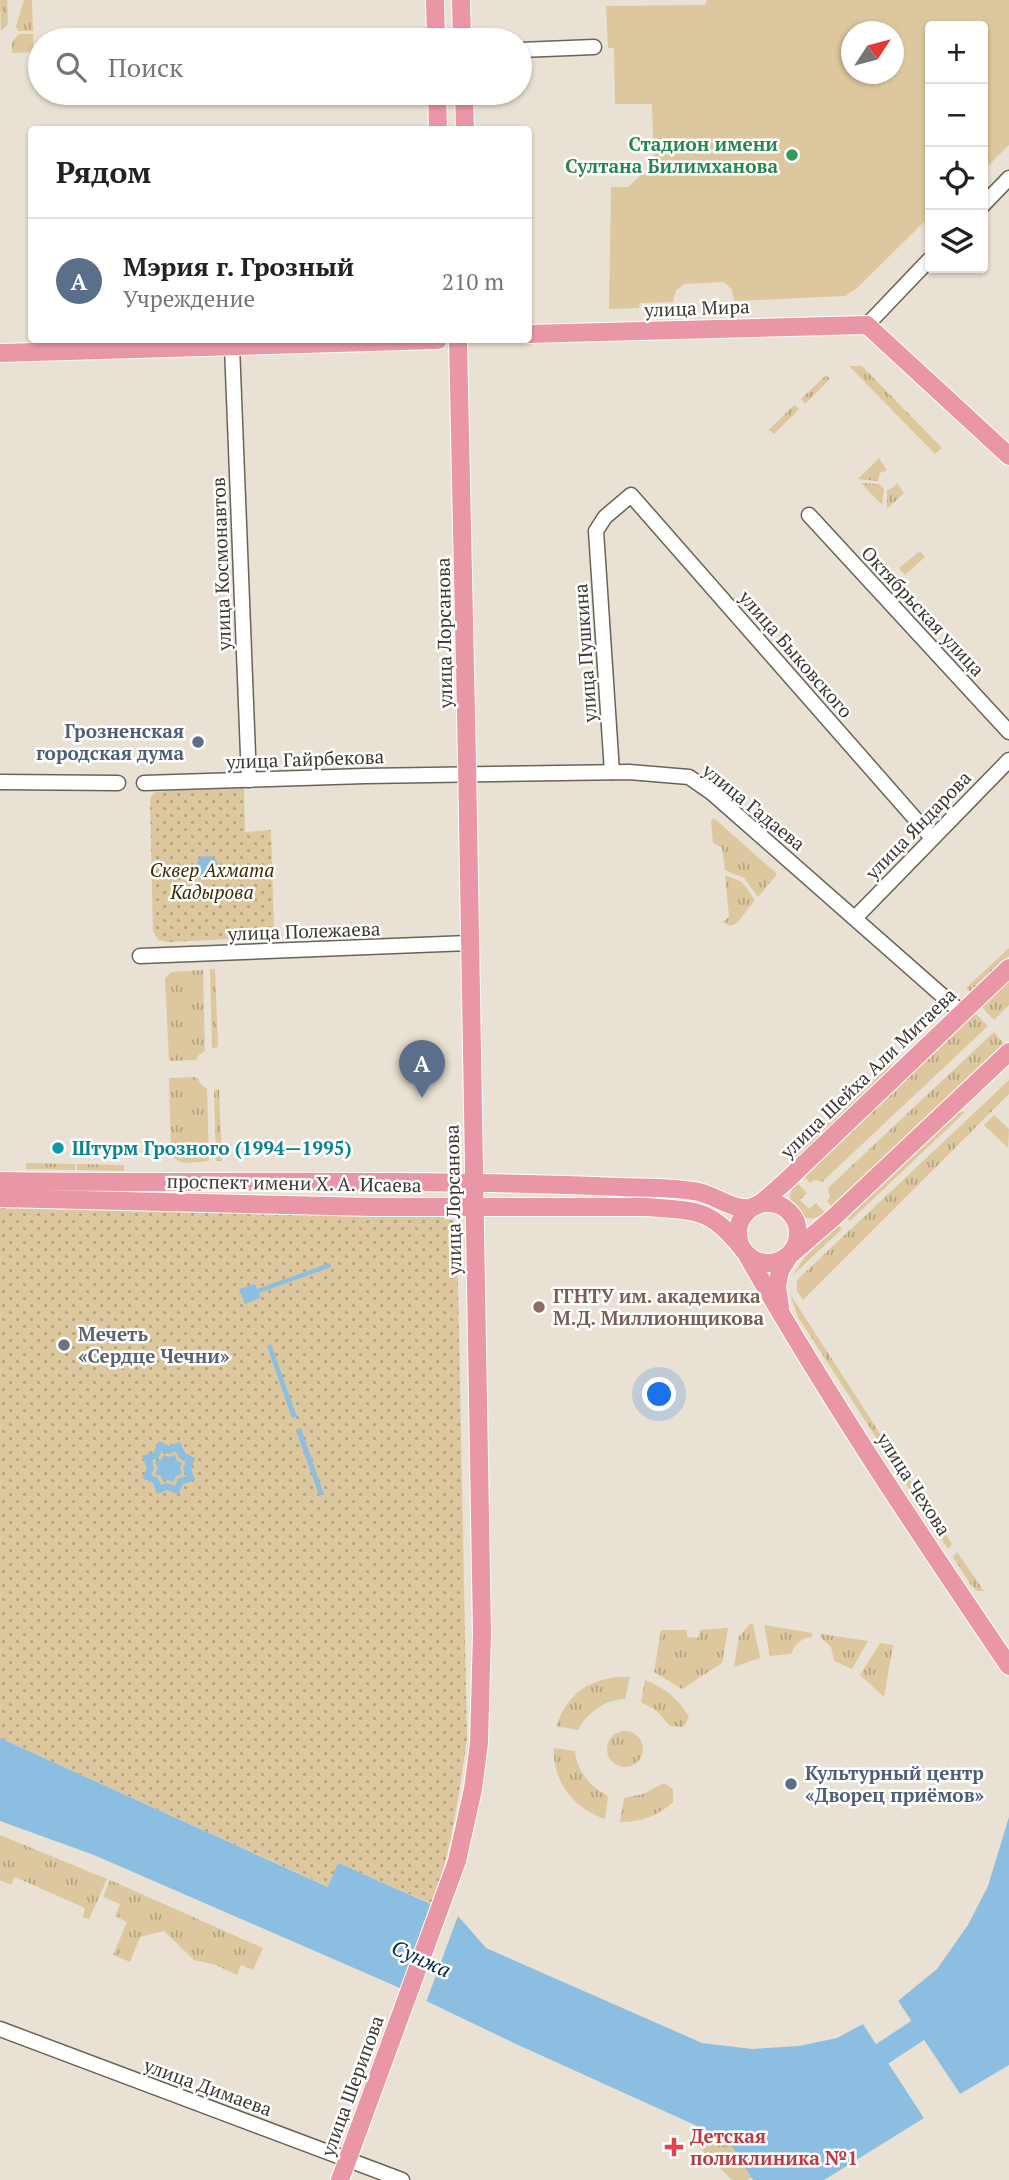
<!DOCTYPE html>
<html lang="ru">
<meta charset="utf-8">
<style>
:root{--surface:#fff;--page:#f2f2f2;--text:#222;--muted:#767676;--line:#e0e0e0;--accent:#337db1}
body{margin:0;font-family:"PT Serif",serif;background:var(--page);color:var(--text)}
.controls{position:absolute;right:21px;top:21px;display:grid;overflow:hidden;border-radius:7px;box-shadow:0 2px 5px #0004}
.controls button{width:63px;height:63px;display:grid;place-items:center;padding:0;border:0;border-bottom:2px solid var(--line);background:var(--surface);color:var(--text);font:35px sans-serif}
.compass{position:absolute;left:841px;top:21px;width:63px;height:63px;border-radius:50%;background:var(--surface);box-shadow:0 2px 5px #0004;rotate:54deg}
.you{position:absolute;left:660px;top:1395px;width:24px;height:24px;margin:-18px;border:5px solid #fff;border-radius:50%;background:#1a73e8;box-shadow:0 0 0 10px #1a73e833}
.badge{display:grid;place-items:center;width:46px;height:46px;border-radius:50%;background:var(--accent);color:#fff;font-size:23px;font-weight:700}
.pin{position:absolute;translate:-50% -58px;filter:drop-shadow(0 2px 4px #0008)}
.pin::after{content:'';position:absolute;top:37px;width:24px;height:21px;background:inherit;clip-path:polygon(0 0,100% 0,50% 100%)}
.list{margin:0;padding:0;list-style:none}
h2{display:flex;justify-content:space-between;align-items:center;height:91px;margin:0;padding:0 28px;font-size:30px}
h2 small{font-size:23px;font-weight:400;color:var(--muted)}
.list li{display:grid;grid-template-columns:46px 1fr auto;gap:21px;align-items:center;box-sizing:border-box;height:126px;padding:0 28px;border-top:2px solid var(--line)}
.list b{display:block;font-size:26px;white-space:nowrap}
.list p{margin:0;font-size:23px;white-space:nowrap;color:var(--muted)}
.list em{font-size:23px;font-style:normal;color:var(--muted)}
.icon{flex:none;width:38px;height:38px;fill:none;stroke:currentColor;stroke-width:2;stroke-linecap:round;stroke-linejoin:round}
.map{position:relative;flex:none;width:1009px;height:2180px;overflow:hidden}
.search{position:absolute;background:var(--surface);box-shadow:0 2px 5px #0004;left:28px;top:28px;width:504px;height:77px;display:flex;align-items:center;gap:18px;box-sizing:border-box;padding:0 24px;border-radius:38px;color:var(--muted);font-size:26px}
.panel{position:absolute;background:var(--surface);box-shadow:0 2px 5px #0004;left:28px;top:126px;width:504px;height:217px;border-radius:7px}
.map>svg:first-child{display:block}
.grass{fill:url(#grass-tufts)}
.park{fill:url(#park-dots)}
.pitch{fill:#ddc79e;fill-rule:evenodd}
.water{fill:#8bbee0;fill-rule:evenodd}
.pier{fill:#e9e1d3}
.lines{fill:none;stroke-linecap:round;stroke-linejoin:round}
.river{stroke:#8bbee0;stroke-width:23}
.minor-casing{stroke:#6a6357;stroke-width:17}
.major-casing{stroke:#fff;stroke-width:20}
.minor{stroke:#fff;stroke-width:14}
.major{stroke:#e997a7;stroke-width:18}
.leisure-dot{fill:#2e9e5b;stroke:#fff;stroke-width:2.5}
.service-dot{fill:#5c6f8a;stroke:#fff;stroke-width:2.5}
.culture-dot{fill:#0f9aa8;stroke:#fff;stroke-width:2.5}
.education-dot{fill:#8d6e63;stroke:#fff;stroke-width:2.5}
.worship-dot{fill:#6b7280;stroke:#fff;stroke-width:2.5}
.health-dot{fill:#e0444e;stroke:#fff;stroke-width:2.5}
.labels{text-anchor:middle;stroke-width:5;stroke-linejoin:round;paint-order:stroke}
.leisure-label{font-size:19px;font-weight:bold;fill:#27864d;stroke:#fff;text-anchor:end}
.street-label{font-size:19px;fill:#3b3833;stroke:#fff}
.service-label{font-size:19px;font-weight:bold;fill:#4e5e75;stroke:#fff;text-anchor:end}
.park-label{font-size:19px;font-style:italic;fill:#3d2b01;stroke:#fff}
.culture-label{font-size:19px;font-weight:bold;fill:#0d838f;stroke:#fff;text-anchor:start}
.education-label{font-size:19px;font-weight:bold;fill:#785e54;stroke:#fff;text-anchor:start}
.worship-label{font-size:19px;font-weight:bold;fill:#5b616d;stroke:#fff;text-anchor:start}
.health-label{font-size:19px;font-weight:bold;fill:#be3a42;stroke:#fff;text-anchor:start}
.water-label{font-size:21px;font-style:italic;fill:#043047;stroke:#fff}
</style>
<div class="map">
<svg width="1009" height="2180" viewBox="0 0 1009 2180">
<defs>
<pattern id="grass-tufts" width="24" height="20" patternUnits="userSpaceOnUse" patternTransform="scale(1.75)"><rect width="24" height="20" fill="#ddc79e"/><path d="M3 7l-1-3M5 7V3M7 7l1-3M15 17l-1-3M17 17v-4M19 17l1-3" fill="none" stroke="#b4a381"/></pattern>
<pattern id="park-dots" width="8" height="8" patternUnits="userSpaceOnUse" patternTransform="scale(1.75)"><rect width="8" height="8" fill="#ddc79e"/><path d="M2 2h.1M6 6h.1" fill="none" stroke="#b4a381" stroke-width="1.8" stroke-linecap="round"/></pattern>
</defs>
<rect width="100%" height="100%" fill="#e9e1d3"/>
<!-- grass -->
<g class="grass">
<path d="M0,0H7L8,24L1,31Z"/>
<path d="M24,0H32L33,31H18L16,26Z"/>
<path d="M19,34H33L34,52L12,53V42Z"/>
<path d="M849,366H862L942,448L935,454Z"/>
<path d="M826,375L830,379L805,404L801,399Z"/>
<path d="M794,405L799,409L774,434L769,430Z"/>
<path d="M879,458L887,470L880,473L878,481L858,479Z"/>
<path d="M861,483L879,484L884,489L882,505Z"/>
<path d="M897,483L904,493L887,509V490L893,488Z"/>
<path d="M920,551L925,557L905,575L899,568Z"/>
<path d="M714,818L777,874L758,897L744,878L725,870L722,848L713,843L711,821Z"/>
<path d="M725,875L742,882L755,900L737,923L730,926L723,922L729,917Z"/>
<path d="M1009,948V956L971,992L966,988Z"/>
<path d="M210,969H215L218,1047L212,1048Z"/>
<path d="M203,970L205,1051L199,1055L196,1060L169,1061L165,978L171,972Z"/>
<path d="M1009,981V1005L994,1020L982,1007Z"/>
<path d="M975,1013L988,1026L822,1182L814,1180L810,1183L803,1175Z"/>
<path d="M994,1032L1005,1045L832,1207L827,1201L830,1197L828,1188Z"/>
<path d="M893,1057L891,1067L794,1161L789,1157L840,1108C857,1104 855,1096 864,1085C872,1075 884,1066 893,1057Z"/>
<path d="M196,1077L201,1084L207,1089L209,1161C196,1162 178,1167 171,1154L169,1078Z"/>
<path d="M1009,1080V1094L803,1300L797,1291V1280Z"/>
<path d="M219,1089L222,1161H216L214,1090Z"/>
<path d="M958,1111L965,1112L850,1221L846,1216Z"/>
<path d="M994,1115L1009,1129L1008,1148L984,1125Z"/>
<path d="M26,1163L75,1164V1170L26,1169Z"/>
<path d="M77,1164L124,1165V1171L77,1170Z"/>
<path d="M796,1182L807,1193L800,1200L809,1209L816,1203L825,1213C803,1230 779,1203 796,1182Z"/>
<path d="M838,1225L842,1229L792,1276L804,1258Z"/>
<path d="M790,1294L917,1491L909,1488L798,1317Z"/>
<path d="M924,1500L952,1544L948,1549L924,1511Z"/>
<path d="M957,1552L984,1591H977L971,1585L953,1557Z"/>
<path d="M750,1624H753L760,1658L734,1667L739,1636Z"/>
<path d="M764,1625L812,1633V1637C801,1638 795,1644 791,1654L770,1656Z"/>
<path d="M728,1628L722,1663L682,1689L654,1672L661,1630H687V1637L698,1638L700,1630Z"/>
<path d="M821,1634L868,1641L852,1669L834,1661L831,1647L820,1637Z"/>
<path d="M880,1643L893,1645L884,1697L860,1675Z"/>
<path d="M618,1677H630L625,1699C604,1700 588,1712 578,1730L556,1726C568,1695 585,1681 618,1677Z"/>
<path d="M645,1680C665,1688 678,1698 689,1717L683,1727L670,1726L657,1711L641,1702Z"/>
<circle cx="625" cy="1749" r="18"/>
<path d="M554,1748L575,1751C577,1771 590,1787 608,1796L605,1819C574,1809 552,1781 554,1748Z"/>
<path d="M664,1783L673,1789V1802C658,1816 641,1822 620,1822L624,1798L643,1794Z"/>
<path d="M0,1835L107,1879L89,1919L83,1917L85,1908L15,1877L11,1885L0,1880Z"/>
<path d="M110,1880L263,1948L253,1970L241,1965L237,1975L216,1965L194,1960L164,1931L140,1937L130,1962L113,1955L127,1922L115,1916L120,1904L103,1897Z"/>
<path d="M700,2136L734,2138L799,2153L747,2180H732L691,2139Z"/>
</g>
<!-- park -->
<g class="park">
<path d="M244,785L245,832L271,830L274,930L272,937L168,942L158,940L153,931L150,798L155,792Z"/>
<path d="M0,1208L440,1217L453,1220L457,1234L467,1739C459,1795 451,1850 433,1904L339,1864L329,1887L0,1738Z"/>
</g>
<!-- pitch -->
<path class="pitch" d="M707,0H1009V145L983,171V26H930V216L857,288L845,296L734,301L732,290L724,282L685,284L676,290L673,302L640,303L639,308L609,309L611,187H628L654,163L652,104H615L614,48H608L606,6L705,5ZM852,32H894V74H852Z"/>
<!-- water -->
<g class="water">
<circle cx="207" cy="867" r="11"/>
<path d="M330,1263L331,1267L259,1293L260,1298L245,1304L239,1289L255,1284L257,1289Z"/>
<path d="M271,1344L297,1417L292,1418L267,1346Z"/>
<path d="M301,1428L324,1495H319L296,1430Z"/>
<path d="M159,1441L169,1446L180,1442L185,1453L195,1458L191,1469L195,1480L183,1484L178,1495L167,1490L157,1494L153,1483L142,1478L147,1468L142,1456L154,1452ZM162,1451L169,1454L176,1451L179,1458L186,1462L183,1468L186,1476L178,1479L175,1486L167,1483L161,1485L158,1478L151,1475L154,1468L152,1460L159,1457Z"/>
<path d="M164,1455L169,1457L175,1455L177,1461L182,1463L180,1468L182,1474L176,1476L173,1482L168,1480L163,1481L161,1476L155,1473L158,1468L155,1462L161,1460Z"/>
<path d="M0,1738L328,1887L338,1863L458,1916L486,1948L702,2043L752,2049L799,2046L837,2038L863,2024L924,2118L824,2180H753L728,2140L516,2044L393,1985L94,1855L0,1821Z"/>
<path d="M1009,1817V2065L960,2094L898,2001L937,1969L968,1925L988,1886Z"/>
</g>
<!-- pier -->
<g class="pier">
<path d="M433,1904L458,1916L425,2005L399,1993Z"/>
<path d="M898,2001L960,2094L957,2096L895,2003Z"/>
<path d="M866,2023L927,2116L924,2118L863,2024Z"/>
</g>
<g class="lines">
<!-- river -->
<path class="river" d="M854,2069L882,2054L944,2013"/>
<defs>
<g id="minor">
<path d="M520,50L594,47"/>
<path d="M983,205L1009,178"/>
<path d="M867,325L930,259"/>
<path d="M232,346L249,780"/>
<path d="M809,515L1009,732"/>
<path d="M612,772L596,531L605,517L631,495L932,838"/>
<path d="M0,782L118,783"/>
<path d="M144,783L365,776L629,772L689,777L712,793L962,1013"/>
<path d="M855,918L1009,760"/>
<path d="M140,956L469,943"/>
<path d="M0,2029L402,2180"/>
</g>
<g id="major">
<path d="M435,0L436,40"/>
<path d="M461,0L462,40"/>
<path d="M437,93L438,130"/>
<path d="M464,93L465,130"/>
<path d="M528,334L867,325L1009,456"/>
<path d="M0,353L438,340"/>
<path d="M0,1181C207,1184 414,1178 620,1187C646,1188 674,1187 699,1192C716,1196 733,1210 750,1208C761,1206 775,1190 784,1183L1009,968"/>
<path d="M0,1198L372,1207H646C694,1211 709,1207 741,1247"/>
<circle cx="768" cy="1233" r="30"/>
<path d="M747,1255C827,1396 918,1532 1009,1666"/>
<path d="M780,1307L777,1286L780,1271L789,1256L834,1217L1009,1052"/>
<path d="M340,2180L457,1861L473,1789L479,1743L482,1633L467,761L458,340"/>
</g>
</defs>
<!-- minor casing -->
<use href="#minor" class="minor-casing"/>
<!-- major casing -->
<use href="#major" class="major-casing"/>
<!-- minor -->
<use href="#minor" class="minor"/>
<!-- major -->
<use href="#major" class="major"/>
</g>
<!-- markers -->
<circle class="leisure-dot" cx="792" cy="155" r="7"/>
<g class="service-dot">
<circle cx="198" cy="742" r="7"/>
<circle cx="791" cy="1784" r="7"/>
</g>
<circle class="culture-dot" cx="58" cy="1148" r="7"/>
<circle class="education-dot" cx="539" cy="1307" r="7"/>
<circle class="worship-dot" cx="64" cy="1345" r="7"/>
<path class="health-dot" d="M670.5 2136.5h7v7h7v7h-7v7h-7v-7h-7v-7h7z"/>
<g class="labels">
<!-- leisure labels -->
<g class="leisure-label">
<text x="778" y="151">Стадион имени<tspan x="778" dy="22">Султана Билимханова</tspan></text>
</g>
<!-- street labels -->
<g class="street-label">
<text transform="translate(697 308) rotate(-2)" y="7">улица Мира</text>
<text transform="translate(221 564) rotate(-92)" y="7">улица Космонавтов</text>
<text transform="translate(923 611) rotate(47)" y="7">Октябрьская улица</text>
<text transform="translate(444 633) rotate(-91)" y="7">улица Лорсанова</text>
<text transform="translate(585 653) rotate(-94)" y="7">улица Пушкина</text>
<text transform="translate(796 654) rotate(49)" y="7">улица Быковского</text>
<text transform="translate(305 759) rotate(-2)" y="7">улица Гайрбекова</text>
<text transform="translate(754 807) rotate(39)" y="7">улица Гадаева</text>
<text transform="translate(918 825) rotate(-46)" y="7">улица Яндарова</text>
<text transform="translate(304 931) rotate(-2)" y="7">улица Полежаева</text>
<text transform="translate(868 1073) rotate(-44)" y="7">улица Шейха Али Митаева</text>
<text transform="translate(294 1183) rotate(1)" y="7">проспект имени Х. А. Исаева</text>
<text transform="translate(453 1200) rotate(-91)" y="7">улица Лорсанова</text>
<text transform="translate(914 1484) rotate(57)" y="7">улица Чехова</text>
<text transform="translate(352 2086) rotate(-70)" y="7">улица Шерипова</text>
<text transform="translate(208 2087) rotate(20)" y="7">улица Димаева</text>
</g>
<!-- service labels -->
<g class="service-label">
<text x="184" y="738">Грозненская<tspan x="184" dy="22">городская дума</tspan></text>
<text x="805" y="1780" text-anchor="start">Культурный центр<tspan x="805" dy="22">«Дворец приёмов»</tspan></text>
</g>
<!-- park labels -->
<g class="park-label">
<text x="212" y="877">Сквер Ахмата<tspan x="212" dy="22">Кадырова</tspan></text>
</g>
<!-- culture labels -->
<g class="culture-label">
<text x="72" y="1155">Штурм Грозного (1994—1995)</text>
</g>
<!-- education labels -->
<g class="education-label">
<text x="553" y="1303">ГГНТУ им. академика<tspan x="553" dy="22">М.Д. Миллионщикова</tspan></text>
</g>
<!-- worship labels -->
<g class="worship-label">
<text x="78" y="1341">Мечеть<tspan x="78" dy="22">«Сердце Чечни»</tspan></text>
</g>
<!-- health labels -->
<g class="health-label">
<text x="690" y="2143">Детская<tspan x="690" dy="22">поликлиника №1</tspan></text>
</g>
<!-- water labels -->
<g class="water-label">
<text transform="translate(421 1959) rotate(24)" y="7">Сунжа</text>
</g>
</g>
</svg>
<div class="controls">
<button>+</button>
<button>−</button>
<button><svg class="icon" aria-label="locate" viewBox="0 0 24 24"><circle cx="12" cy="12" r="6"/><path d="M12 2v4M12 18v4M2 12h4M18 12h4"/></svg></button>
<button><svg class="icon" aria-label="layers" viewBox="0 0 24 24"><path d="M12 4l9 5-9 5-9-5zM3 14l9 5 9-5"/></svg></button>
</div>
<svg class="compass" viewBox="-18 -18 36 36"><path d="M0-13l5 13h-10z" fill="#e53935"/><path d="M0 13l5-13h-10z" fill="#767676"/></svg>
<div class="you"></div>
<div class="pin badge" style="left:422px;top:1098px;background:#5c6f8a">A</div>
<div class="search"><svg class="icon" aria-label="search" viewBox="0 0 24 24"><circle cx="10" cy="10" r="6"/><path d="M15 15l6 6"/></svg>Поиск</div>
<section class="panel">
<h2>Рядом<small></small></h2>
<ul class="list">
<li><span class="badge" style="background:#5c6f8a">A</span><div><b>Мэрия г. Грозный</b><p>Учреждение</p></div><em>210 m</em></li>
</ul>
</section>
</div>
